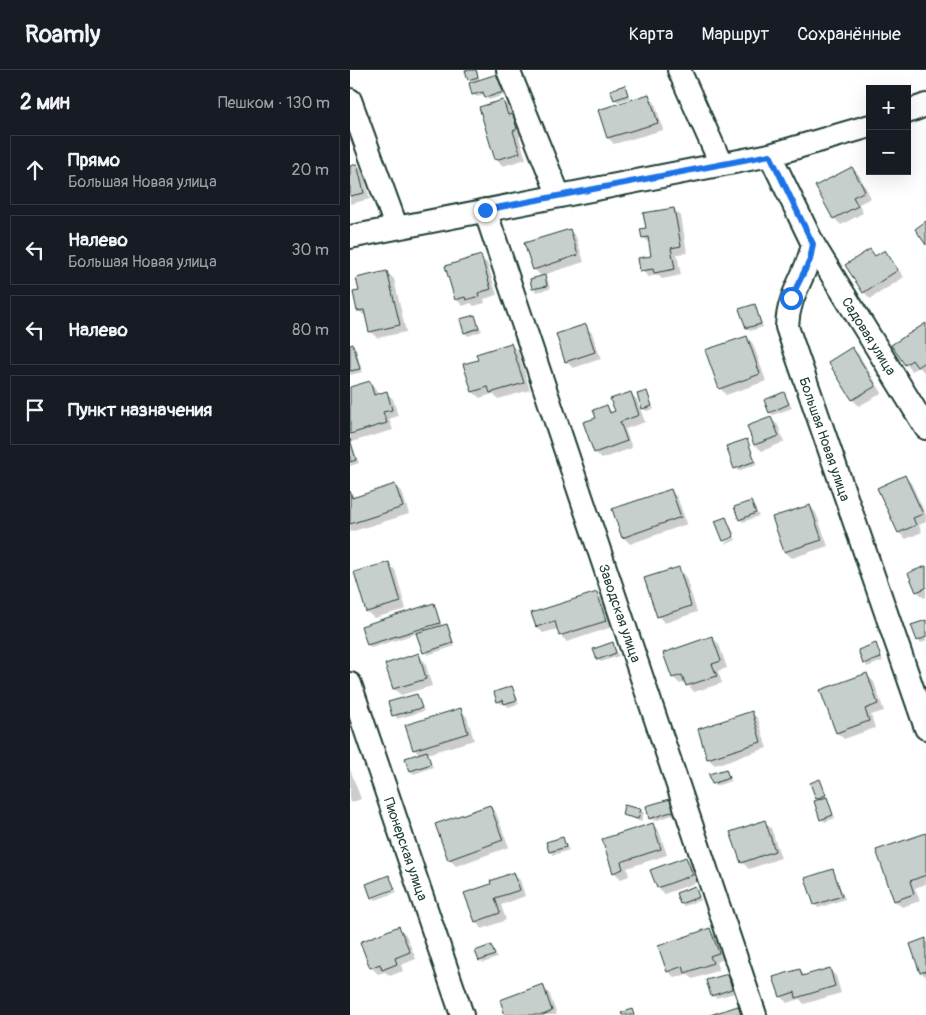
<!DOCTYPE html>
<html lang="ru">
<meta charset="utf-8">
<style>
:root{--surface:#171b24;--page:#242831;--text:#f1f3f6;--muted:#9ea1a6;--line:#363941}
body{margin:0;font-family:Pangolin,sans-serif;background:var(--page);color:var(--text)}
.controls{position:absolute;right:15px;top:15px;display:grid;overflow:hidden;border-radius:0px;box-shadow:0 5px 20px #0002}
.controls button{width:45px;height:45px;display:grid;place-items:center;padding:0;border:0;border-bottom:1px solid var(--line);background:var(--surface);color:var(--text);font:25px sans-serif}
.stop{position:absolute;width:15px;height:15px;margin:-11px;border:4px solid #1a73e8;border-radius:50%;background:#fff}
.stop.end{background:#1a73e8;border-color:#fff;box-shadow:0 1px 5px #0008}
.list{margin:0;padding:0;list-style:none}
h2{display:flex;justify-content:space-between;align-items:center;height:65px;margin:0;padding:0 20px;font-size:21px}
h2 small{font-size:16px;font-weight:400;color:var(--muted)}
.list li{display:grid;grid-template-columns:32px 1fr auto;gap:15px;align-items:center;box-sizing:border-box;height:70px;margin:0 10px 10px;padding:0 10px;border:1px solid var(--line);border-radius:0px}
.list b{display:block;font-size:19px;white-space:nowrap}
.list p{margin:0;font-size:16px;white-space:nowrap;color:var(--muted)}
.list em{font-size:16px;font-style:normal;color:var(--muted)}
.icon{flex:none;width:28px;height:28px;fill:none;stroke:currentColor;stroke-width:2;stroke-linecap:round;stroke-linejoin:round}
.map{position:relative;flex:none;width:576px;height:945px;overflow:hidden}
header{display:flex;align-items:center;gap:30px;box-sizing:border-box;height:70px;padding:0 25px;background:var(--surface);border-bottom:1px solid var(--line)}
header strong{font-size:24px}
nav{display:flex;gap:28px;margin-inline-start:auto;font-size:18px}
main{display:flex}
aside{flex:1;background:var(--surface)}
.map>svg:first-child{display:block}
.shadow{fill:#0003}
.building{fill:#c7cfcc;stroke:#1f3d34}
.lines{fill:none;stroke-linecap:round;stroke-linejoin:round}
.minor-casing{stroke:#1f3d34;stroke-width:26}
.minor{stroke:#fff;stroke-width:22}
.route{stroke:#1a73e8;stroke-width:6}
.labels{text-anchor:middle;stroke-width:4;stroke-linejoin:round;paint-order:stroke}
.street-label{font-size:14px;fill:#1f3d34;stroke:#fff}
</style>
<header>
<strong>Roamly</strong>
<nav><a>Карта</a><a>Маршрут</a><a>Сохранённые</a></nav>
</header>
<main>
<aside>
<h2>2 мин<small>Пешком · 130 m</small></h2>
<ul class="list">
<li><svg class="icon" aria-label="ahead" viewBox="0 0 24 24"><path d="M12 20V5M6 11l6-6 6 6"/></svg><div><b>Прямо</b><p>Большая Новая улица</p></div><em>20 m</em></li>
<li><svg class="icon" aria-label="left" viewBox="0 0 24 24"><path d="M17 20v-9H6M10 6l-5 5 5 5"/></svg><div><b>Налево</b><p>Большая Новая улица</p></div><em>30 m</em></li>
<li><svg class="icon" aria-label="left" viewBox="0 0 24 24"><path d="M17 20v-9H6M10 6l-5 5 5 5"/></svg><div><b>Налево</b></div><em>80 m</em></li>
<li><svg class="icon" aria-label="arrive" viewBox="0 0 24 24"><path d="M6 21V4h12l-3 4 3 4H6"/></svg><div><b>Пункт назначения</b></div></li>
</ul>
</aside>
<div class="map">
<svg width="576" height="945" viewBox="0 0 576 945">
<rect width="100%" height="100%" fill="#fff"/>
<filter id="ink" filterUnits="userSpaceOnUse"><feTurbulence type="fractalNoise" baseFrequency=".02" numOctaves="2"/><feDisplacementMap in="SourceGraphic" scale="10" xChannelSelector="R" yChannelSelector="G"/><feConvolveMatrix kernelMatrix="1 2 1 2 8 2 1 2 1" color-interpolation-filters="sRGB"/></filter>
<g filter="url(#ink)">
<!-- shadow -->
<g class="shadow">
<path d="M116,0H127L130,11L147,6L155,25L139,30L135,25L127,27L123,24V13Z"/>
<path d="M275,17L280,28L268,32L265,29Z"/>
<path d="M299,26L305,33L313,60L264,74L258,68Z"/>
<path d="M153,31L160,38L162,45L169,52L173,66L169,67L176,89L153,96L146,89Z"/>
<path d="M7,95L13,102L20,129L0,134V97Z"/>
<path d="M502,98L509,105L521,128L509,134L513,143L491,155L484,148Z"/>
<path d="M324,139L331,146L337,183L327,184L331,205L312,209L308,205L298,207L292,200L303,187L300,174L293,167L297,159Z"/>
<path d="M220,161L226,167L234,192L193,205L198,210L200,219L186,222L181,210L192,207L184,199Z"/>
<path d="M520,181L526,187L535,181L554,207L520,229L514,222Z"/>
<path d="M130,187L137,193L147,225L134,229L135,233L124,236L121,233L113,236L106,229Z"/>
<path d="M37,202L44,209L56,262L27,268L20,261L17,247L8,241L10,222Z"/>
<path d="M405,235L413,257L400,261L397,258Z"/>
<path d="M124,246L132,261L118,266L115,263Z"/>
<path d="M576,254V301L574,302L569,297L562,301L556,294Z"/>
<path d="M235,256L242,263L251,289L223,298L217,292L208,265Z"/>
<path d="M397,267L403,274L416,311L376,325L370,318Z"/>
<path d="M161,275L168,281L180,320L148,329L143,324L130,328L123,322Z"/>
<path d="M0,276L6,279L12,302L0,305Z"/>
<path d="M502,278L509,285L532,323L509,336L503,330L480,292Z"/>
<path d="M20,313L26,320L28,325L36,322L43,329L48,346L39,349L43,360L1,372L9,393L0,396V318Z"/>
<path d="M296,322L304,339L296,341L293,338Z"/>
<path d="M281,323L287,330L295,352L275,359L282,378L252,389L245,382L248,348L257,337L263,343Z"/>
<path d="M434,324L442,338L423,345L420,342Z"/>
<path d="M421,349L428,355L434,372L412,381L405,375Z"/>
<path d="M396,370L407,394L388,401L385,398Z"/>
<path d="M554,406L561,413L576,445V452L569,455L572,462L556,469L549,463L528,419Z"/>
<path d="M45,416L52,422L59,444L0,462V422L6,428Z"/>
<path d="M320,420L327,427L337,454L280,474L273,467Z"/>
<path d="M401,432L409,446L393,452L390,449Z"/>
<path d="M460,436L466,443L478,476L442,488L435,482Z"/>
<path d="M376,448L385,465L374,470Z"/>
<path d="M385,468L386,470L377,474L375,472Z"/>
<path d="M38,494L45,500L56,539L24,548L17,542Z"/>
<path d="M576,497V527L574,528L567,521Z"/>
<path d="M328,498L335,505L347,542L315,553L308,546Z"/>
<path d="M246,523L253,530L262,557L217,572L210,565L208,559L193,563L187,557Z"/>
<path d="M84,535L92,556L96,555L99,558L105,576L77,585L68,563L21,578L18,574Z"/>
<path d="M576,551V571L571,573L568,570Z"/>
<path d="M362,567L369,574L377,598L368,601L372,613L344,622L336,612L330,614L323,607Z"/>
<path d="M262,573L269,586L251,592L248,589Z"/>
<path d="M525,575L533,591L517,597L509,580Z"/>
<path d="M68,585L75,592L82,616L51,625L44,619L37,595Z"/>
<path d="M517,605L524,612L534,641L521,645L525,658L494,669L487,663Z"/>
<path d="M162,618L169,634L158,637L155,633L151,634L148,631Z"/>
<path d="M67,625L74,641L47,649L40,633Z"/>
<path d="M111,640L117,647L124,670L77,684L83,697L64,704L61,701L70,685L64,679Z"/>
<path d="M402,643L408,649L417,678L365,695L358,689Z"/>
<path d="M0,699L11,729L0,733Z"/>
<path d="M375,700L381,711L366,716L363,713Z"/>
<path d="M470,711L485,748L475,752L472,749L469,731L467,728Z"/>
<path d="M319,730L326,744L304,751L301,748Z"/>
<path d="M140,736L146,743L159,777L106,796L99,789Z"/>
<path d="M291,740L294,743L291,752L273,744Z"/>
<path d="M414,752L421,758L431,788L399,799L392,792Z"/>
<path d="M302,754L309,761L317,785L277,798L279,806L271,809L264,802L254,770Z"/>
<path d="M576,764V814L565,818L570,831L552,837L545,831L528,780Z"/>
<path d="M213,769L219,780L203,785L200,782Z"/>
<path d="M336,788L342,795L348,812L314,824L308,817Z"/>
<path d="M483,800L495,829L468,838L465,834Z"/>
<path d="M163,804L170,810L175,826L151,835L156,850L132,859L126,852L116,824L143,815Z"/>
<path d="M345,818L351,830L334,836L331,833Z"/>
<path d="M46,820L47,822L26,830L24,828Z"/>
<path d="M49,858L56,865L66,889L51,895L53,901L40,906L35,902L28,904L22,898L11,873Z"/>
<path d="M360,860L366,867L375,889L366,892L369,900L343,909L337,904L325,908L318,901Z"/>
<path d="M576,870V907L571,902Z"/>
<path d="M141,877L147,888L133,893L130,890Z"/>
<path d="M479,899L486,906L491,923L454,934L450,929L437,933L431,926L449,900L455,906Z"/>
<path d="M377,905L385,923L366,928L362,925Z"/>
<path d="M192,916L199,923L207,945H157Z"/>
</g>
<!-- building -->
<g class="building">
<path d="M115,0H126L128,7L118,10Z"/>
<path d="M147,4L153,22L135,28L133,22L122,25L119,13Z"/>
<path d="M275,15L278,25L264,30L260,20Z"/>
<path d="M299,24L308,53L257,68L248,40Z"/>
<path d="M153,30L158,45L163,44L167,59L163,61L170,83L145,90L129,37Z"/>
<path d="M7,94L14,123L0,126V96Z"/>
<path d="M502,97L515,121L503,127L508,136L483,149L465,116Z"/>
<path d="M324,138L331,176L321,178L325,199L304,203L303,199L290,201L288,188L301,186L298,167L292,168L290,159L296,158L293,143Z"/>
<path d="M576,151V175L565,159Z"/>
<path d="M220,159L228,185L183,200L174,173Z"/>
<path d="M520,179L525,186L535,180L548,200L513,223L495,195Z"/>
<path d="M131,185L141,219L128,223L129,226L116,230L115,227L105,230L95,196Z"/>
<path d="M37,201L50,255L19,262L14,240L7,241L3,222L9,221L6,208Z"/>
<path d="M195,205L197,216L182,219L180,209Z"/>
<path d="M405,234L411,254L396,258L389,239Z"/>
<path d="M125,245L129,258L114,263L110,249Z"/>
<path d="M576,253V291L567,297L562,290L555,295L541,275Z"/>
<path d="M236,254L245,282L215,292L206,264Z"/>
<path d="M397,266L410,304L369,319L355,280Z"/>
<path d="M161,273L174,313L140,323L138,317L122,322L113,294L128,290L126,284Z"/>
<path d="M3,274L10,299L0,301V275Z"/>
<path d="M502,277L526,316L502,330L478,292Z"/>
<path d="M20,311L24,325L37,321L42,340L33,342L37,353L0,364V317Z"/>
<path d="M297,321L302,336L292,339L287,324Z"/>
<path d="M281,322L289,345L270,352L277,371L244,383L233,352L246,348L243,340L257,335L260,343L265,341L260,329Z"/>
<path d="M434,322L439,334L419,343L414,330Z"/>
<path d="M421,347L429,366L404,375L397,356Z"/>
<path d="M0,369L6,390L0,392Z"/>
<path d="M397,369L405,391L384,399L376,376Z"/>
<path d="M555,405L573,444L563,448L566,455L548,463L527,418Z"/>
<path d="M45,414L53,437L0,454V421L2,428Z"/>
<path d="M321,419L331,447L272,468L262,439Z"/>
<path d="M401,431L406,443L389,450L384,437Z"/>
<path d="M460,435L472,470L434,482L422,447Z"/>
<path d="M376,447L384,467L373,471L365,451Z"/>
<path d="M39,492L51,532L16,542L4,502Z"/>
<path d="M576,496V518L566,522L558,503Z"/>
<path d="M329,497L341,536L307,547L294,508Z"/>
<path d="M247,522L256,551L209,566L205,551L186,557L181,543Z"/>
<path d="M84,533L90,553L17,575L11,556Z"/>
<path d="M576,550V567L567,571L561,555Z"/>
<path d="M97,554L103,573L73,583L66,563Z"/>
<path d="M362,566L371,591L362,594L367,606L336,616L332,605L322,608L313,583Z"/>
<path d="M263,572L266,583L247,590L243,579Z"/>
<path d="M526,573L531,588L513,594L508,580Z"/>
<path d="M69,583L76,609L43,619L35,594Z"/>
<path d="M517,603L528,634L515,639L519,651L486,663L470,620Z"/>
<path d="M162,616L167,630L154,634L153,630L147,632L144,622Z"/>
<path d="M67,624L72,638L42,646L38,632Z"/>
<path d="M111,638L118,663L63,680L55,655Z"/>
<path d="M402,641L411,672L357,689L348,659Z"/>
<path d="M77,681L81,694L60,701L55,688Z"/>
<path d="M376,699L379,708L362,714L359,704Z"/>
<path d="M470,709L476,725L466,729L460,713Z"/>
<path d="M477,727L483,745L470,750L464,731Z"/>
<path d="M320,729L324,741L299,749L296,736Z"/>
<path d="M140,735L153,770L98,790L85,754Z"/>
<path d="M274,735L291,739L288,749L272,745Z"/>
<path d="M415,750L425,781L391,793L380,762Z"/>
<path d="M303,753L311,779L271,792L273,799L263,803L252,769Z"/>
<path d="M576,763V805L560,811L564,824L544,831L526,780Z"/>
<path d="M213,767L216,777L199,782L196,772Z"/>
<path d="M336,787L343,805L307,818L300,800Z"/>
<path d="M483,799L492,826L464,835L455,808Z"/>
<path d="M164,802L170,820L145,828L150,843L125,852L114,823L141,814L140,811Z"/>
<path d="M39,805L45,819L21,828L16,814Z"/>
<path d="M345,816L349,827L330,834L326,823Z"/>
<path d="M49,856L60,882L45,888L47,894L32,900L30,894L20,898L10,872Z"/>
<path d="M360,858L369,883L360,886L363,893L335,903L333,896L317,902L308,876Z"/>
<path d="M576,868V901L570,903L560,874Z"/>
<path d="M141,875L145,885L129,891L125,881Z"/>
<path d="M480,898L485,916L446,928L445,922L430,927L423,907L450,899L452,906Z"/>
<path d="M378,904L382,919L361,926L356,910Z"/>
<path d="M193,914L202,941L193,945H155L150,930Z"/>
<path d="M388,936L391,945H360Z"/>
<path d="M282,939L284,945H272L271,943Z"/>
</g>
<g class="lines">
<defs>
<g id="minor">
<path d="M158,0L209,126"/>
<path d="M329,0L371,94"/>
<path d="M0,30L46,156"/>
<path d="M557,42L576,35"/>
<path d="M420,85L463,174C457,206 438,223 437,257L576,658"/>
<path d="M135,140L405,945"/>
<path d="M0,167L420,85L520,56"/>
<path d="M463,174L576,358"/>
<path d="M0,614L112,945"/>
</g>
</defs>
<!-- minor casing -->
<use href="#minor" class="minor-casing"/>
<!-- minor -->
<use href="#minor" class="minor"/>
</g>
</g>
<g class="lines" filter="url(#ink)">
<!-- route -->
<path class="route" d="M135,140L420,85L463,174L460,190L441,228"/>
</g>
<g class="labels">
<!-- street labels -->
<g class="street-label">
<text transform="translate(519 266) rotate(58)" y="5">Садовая улица</text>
<text transform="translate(475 369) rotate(71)" y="5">Большая Новая улица</text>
<text transform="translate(270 543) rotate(71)" y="5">Заводская улица</text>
<text transform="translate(56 779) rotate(71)" y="5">Пионерская улица</text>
</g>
</g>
</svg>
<div class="controls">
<button>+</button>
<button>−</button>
</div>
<div class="stop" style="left:441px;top:228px"></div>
<div class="stop end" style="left:135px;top:140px"></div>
</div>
</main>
